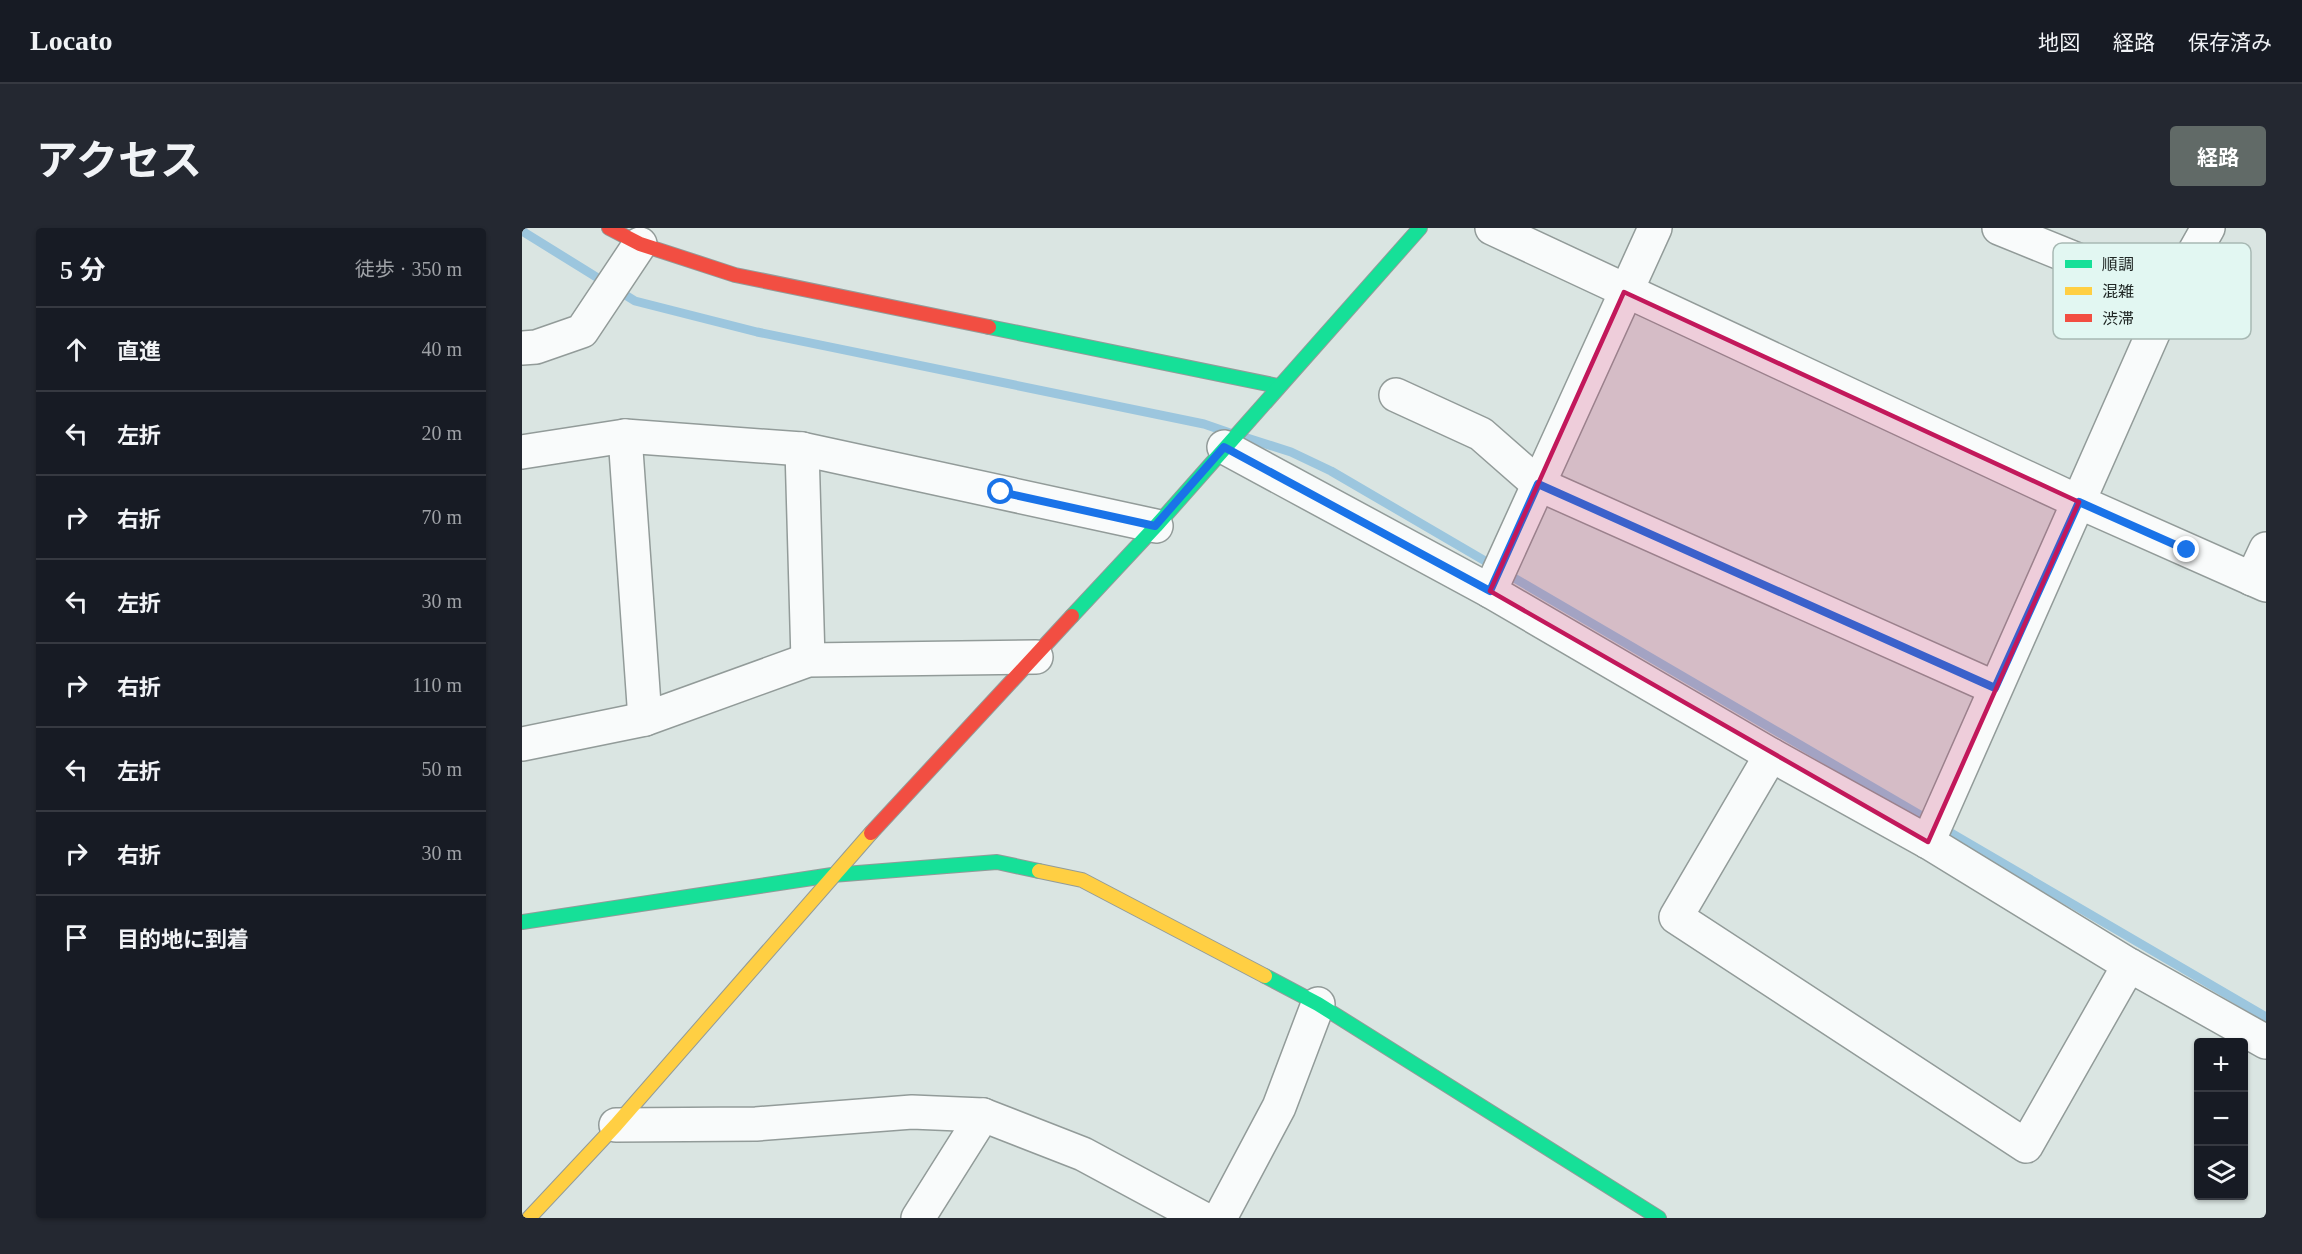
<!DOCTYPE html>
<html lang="ja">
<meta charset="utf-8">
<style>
:root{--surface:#171b24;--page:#242831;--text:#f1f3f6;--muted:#9ea1a6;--line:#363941;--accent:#616a67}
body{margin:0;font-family:"Times New Roman","Noto Sans JP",serif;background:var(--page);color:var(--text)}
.controls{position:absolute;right:18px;bottom:18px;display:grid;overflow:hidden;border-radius:6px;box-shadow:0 2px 4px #0004}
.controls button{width:54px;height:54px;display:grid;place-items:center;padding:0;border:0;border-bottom:2px solid var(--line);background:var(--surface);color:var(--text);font:30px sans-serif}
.stop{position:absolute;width:18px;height:18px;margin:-14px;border:4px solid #1a73e8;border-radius:50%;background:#fff}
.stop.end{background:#1a73e8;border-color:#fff;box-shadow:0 2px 6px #0008}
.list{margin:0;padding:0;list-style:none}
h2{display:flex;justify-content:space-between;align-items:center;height:78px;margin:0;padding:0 24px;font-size:26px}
h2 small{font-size:20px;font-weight:400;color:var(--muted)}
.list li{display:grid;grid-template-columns:39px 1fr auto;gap:18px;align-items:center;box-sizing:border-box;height:84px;padding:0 24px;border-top:2px solid var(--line)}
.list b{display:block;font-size:22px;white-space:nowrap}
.list em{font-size:20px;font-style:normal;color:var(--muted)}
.icon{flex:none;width:33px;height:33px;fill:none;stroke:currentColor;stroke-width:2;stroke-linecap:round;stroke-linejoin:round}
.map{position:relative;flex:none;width:1744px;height:990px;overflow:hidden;border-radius:6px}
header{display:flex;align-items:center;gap:36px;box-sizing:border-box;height:84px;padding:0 30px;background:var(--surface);border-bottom:2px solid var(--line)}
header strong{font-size:28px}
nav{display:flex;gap:33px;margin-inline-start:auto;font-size:21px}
.intro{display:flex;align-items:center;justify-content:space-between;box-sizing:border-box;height:144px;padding:0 36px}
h1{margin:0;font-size:42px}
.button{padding:15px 27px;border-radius:6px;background:var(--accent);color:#fff;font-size:21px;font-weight:700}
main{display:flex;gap:36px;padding:0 36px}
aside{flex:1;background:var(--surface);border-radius:6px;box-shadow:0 2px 4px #0004}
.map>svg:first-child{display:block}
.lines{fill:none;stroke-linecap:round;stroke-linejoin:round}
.stream{stroke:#9cc6de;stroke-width:9}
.street-casing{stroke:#929b99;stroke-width:36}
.fast-casing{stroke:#929b99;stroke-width:16}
.slow-casing{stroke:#929b99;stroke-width:16}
.jam-casing{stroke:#929b99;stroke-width:16}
.street{stroke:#f9fbfb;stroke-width:33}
.fast{stroke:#16e098;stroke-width:14}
.slow{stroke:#ffcf43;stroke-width:14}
.jam{stroke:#f24e42;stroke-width:14}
.route{stroke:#1a73e8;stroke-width:8}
.marked{fill:#c2185b;fill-opacity:0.2;stroke:#c2185b;stroke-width:4.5;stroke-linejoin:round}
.key{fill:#e2f7f2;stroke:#a8b9b4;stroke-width:1.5}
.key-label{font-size:16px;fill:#202725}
</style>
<header>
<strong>Locato</strong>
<nav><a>地図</a><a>経路</a><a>保存済み</a></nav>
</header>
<div class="intro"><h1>アクセス</h1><a class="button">経路</a></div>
<main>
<aside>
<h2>5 分<small>徒歩 · 350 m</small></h2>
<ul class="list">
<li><svg class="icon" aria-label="ahead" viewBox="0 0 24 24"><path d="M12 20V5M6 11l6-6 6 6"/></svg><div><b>直進</b></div><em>40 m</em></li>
<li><svg class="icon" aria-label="left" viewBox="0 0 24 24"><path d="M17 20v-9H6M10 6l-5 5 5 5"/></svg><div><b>左折</b></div><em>20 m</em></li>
<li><svg class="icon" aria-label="right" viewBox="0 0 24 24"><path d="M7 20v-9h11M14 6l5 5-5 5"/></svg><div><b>右折</b></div><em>70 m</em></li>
<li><svg class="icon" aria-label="left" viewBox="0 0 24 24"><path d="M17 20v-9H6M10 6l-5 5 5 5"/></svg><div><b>左折</b></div><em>30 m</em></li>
<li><svg class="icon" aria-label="right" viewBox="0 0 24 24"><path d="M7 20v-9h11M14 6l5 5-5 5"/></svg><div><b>右折</b></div><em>110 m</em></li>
<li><svg class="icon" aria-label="left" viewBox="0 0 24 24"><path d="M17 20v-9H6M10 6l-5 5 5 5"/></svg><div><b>左折</b></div><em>50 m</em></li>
<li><svg class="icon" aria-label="right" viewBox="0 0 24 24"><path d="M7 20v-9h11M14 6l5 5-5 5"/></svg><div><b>右折</b></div><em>30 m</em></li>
<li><svg class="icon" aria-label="arrive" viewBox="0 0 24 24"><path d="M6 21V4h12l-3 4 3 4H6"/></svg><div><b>目的地に到着</b></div></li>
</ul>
</aside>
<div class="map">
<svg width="1744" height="990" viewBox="0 0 1744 990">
<rect width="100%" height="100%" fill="#dae5e2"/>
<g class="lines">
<!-- stream -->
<g class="stream">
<path d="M0,3L113,73L235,104L682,196L708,205"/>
<path d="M722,209L769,224L809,243L1744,789"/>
</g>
<defs>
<g id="street">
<path d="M970,0L1557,274L1744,357"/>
<path d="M1477,0L1647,69"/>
<path d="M0,120L14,119L60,103L118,16"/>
<path d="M874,167L959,206L1016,256L1473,460"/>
<path d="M103,208L123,491"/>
<path d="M702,219L968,363L1249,527L1406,614L1607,737L1744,814"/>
<path d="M280,221L286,432"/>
<path d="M0,224L103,208L280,221L634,298"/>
<path d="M1730,351L1744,321"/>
<path d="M968,363L1133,0"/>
<path d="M0,516L123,491L286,432L514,429"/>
<path d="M1249,527L1154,689L1504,918L1607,737"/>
<path d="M1406,614L1647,69L1686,0"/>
<path d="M94,897L234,896L390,884L461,887L561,926L680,990"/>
<path d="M396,990L461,887"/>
<path d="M698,990L757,879L796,776"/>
</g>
<g id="fast">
<path d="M467,99L756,158"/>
<path d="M550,388L634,298L898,0"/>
<path d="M0,694L310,647L475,634L517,643"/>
<path d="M743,748L796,776L1137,990"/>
</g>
<g id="slow">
<path d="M517,643L560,652L743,748"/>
<path d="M7,990L94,897L349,605"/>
</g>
<g id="jam">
<path d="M87,0L118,16L213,47L467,99"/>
<path d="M349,605L550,388"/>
</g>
</defs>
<!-- street casing -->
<use href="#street" class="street-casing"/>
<!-- fast casing -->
<use href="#fast" class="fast-casing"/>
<!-- slow casing -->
<use href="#slow" class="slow-casing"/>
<!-- jam casing -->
<use href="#jam" class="jam-casing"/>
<!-- street -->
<use href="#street" class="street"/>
<!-- fast -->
<use href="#fast" class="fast"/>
<!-- slow -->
<use href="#slow" class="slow"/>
<!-- jam -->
<use href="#jam" class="jam"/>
</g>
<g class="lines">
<!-- route -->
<path class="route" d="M479,264L633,298L702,219L968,363L1016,256L1473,460L1557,274L1665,322"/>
</g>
<!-- marked area -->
<path class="marked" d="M1102,64L1557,274L1406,614L968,363Z"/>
<!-- legend -->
<rect x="1531" y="15" width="198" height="96" rx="9" class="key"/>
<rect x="1543" y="32" width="27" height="8" fill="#16e098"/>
<rect x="1543" y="59" width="27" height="8" fill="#ffcf43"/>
<rect x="1543" y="86" width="27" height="8" fill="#f24e42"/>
<g class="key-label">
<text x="1580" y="42">順調</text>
<text x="1580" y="69">混雑</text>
<text x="1580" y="96">渋滞</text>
</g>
</svg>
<div class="controls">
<button>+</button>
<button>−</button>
<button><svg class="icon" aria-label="layers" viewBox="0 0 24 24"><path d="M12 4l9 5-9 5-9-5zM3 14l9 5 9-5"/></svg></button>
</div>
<div class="stop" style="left:479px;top:264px"></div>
<div class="stop end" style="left:1665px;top:322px"></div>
</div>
</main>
